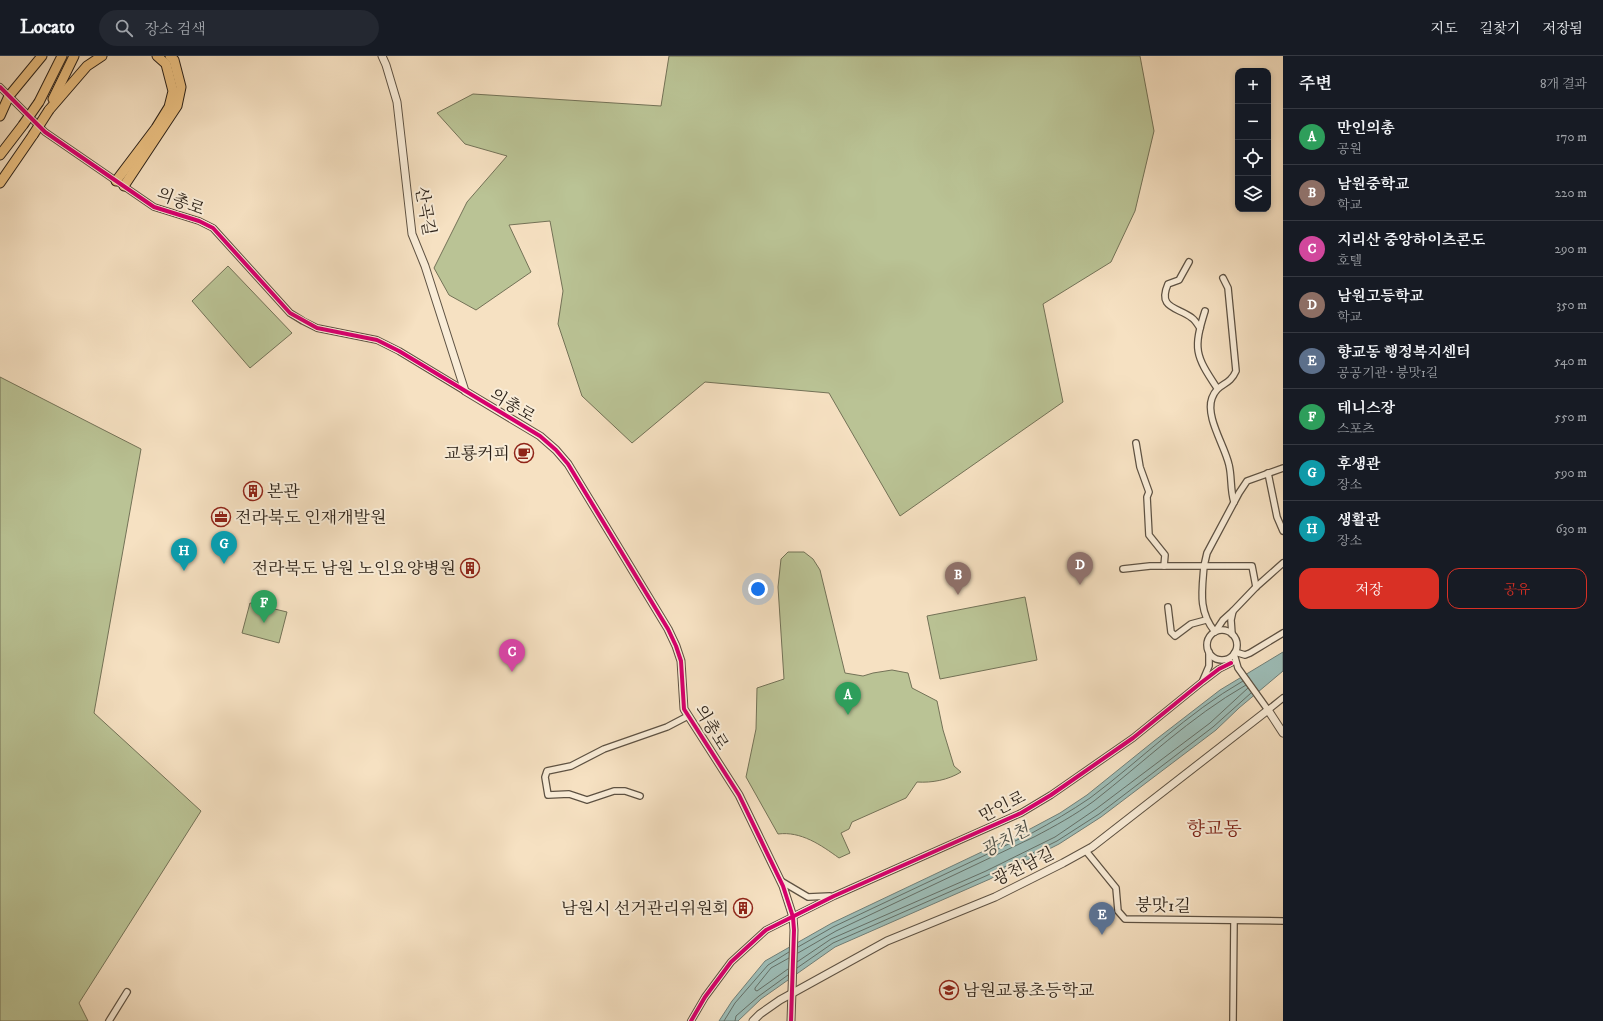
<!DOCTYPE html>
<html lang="ko">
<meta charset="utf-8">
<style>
:root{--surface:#171b24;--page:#242831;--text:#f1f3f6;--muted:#9ea1a6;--line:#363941;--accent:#d93025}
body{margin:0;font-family:"IM FELL DW Pica","Noto Serif KR",serif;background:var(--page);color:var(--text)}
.controls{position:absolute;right:12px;top:12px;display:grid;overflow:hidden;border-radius:8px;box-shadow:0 2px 6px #0003}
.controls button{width:36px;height:36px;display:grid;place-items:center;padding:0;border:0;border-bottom:1px solid var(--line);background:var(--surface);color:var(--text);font:20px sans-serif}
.you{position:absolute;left:758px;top:533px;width:14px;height:14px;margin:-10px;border:3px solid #fff;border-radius:50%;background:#1a73e8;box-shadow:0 0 0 6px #1a73e833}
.badge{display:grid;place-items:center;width:26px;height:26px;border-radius:50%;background:var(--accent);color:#fff;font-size:13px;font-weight:700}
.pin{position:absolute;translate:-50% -33px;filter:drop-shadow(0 1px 2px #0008)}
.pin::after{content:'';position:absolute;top:21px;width:14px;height:12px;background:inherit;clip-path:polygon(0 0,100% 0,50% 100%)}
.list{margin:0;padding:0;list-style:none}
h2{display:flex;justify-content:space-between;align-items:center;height:52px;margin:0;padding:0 16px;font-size:17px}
h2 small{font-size:13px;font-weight:400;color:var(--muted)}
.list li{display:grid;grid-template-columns:26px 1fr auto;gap:12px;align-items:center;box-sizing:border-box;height:56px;padding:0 16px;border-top:1px solid var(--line)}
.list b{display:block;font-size:15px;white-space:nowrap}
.list p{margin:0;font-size:13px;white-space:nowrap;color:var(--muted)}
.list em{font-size:13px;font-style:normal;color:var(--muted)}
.actions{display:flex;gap:8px;padding:12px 16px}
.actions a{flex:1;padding:9px 0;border:1px solid var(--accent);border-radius:12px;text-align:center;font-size:14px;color:var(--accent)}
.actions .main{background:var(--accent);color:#fff}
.icon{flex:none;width:22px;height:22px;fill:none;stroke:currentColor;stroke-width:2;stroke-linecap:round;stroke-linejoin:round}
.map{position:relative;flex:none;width:1283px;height:965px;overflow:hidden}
header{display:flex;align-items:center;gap:24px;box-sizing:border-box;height:56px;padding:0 20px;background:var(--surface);border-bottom:1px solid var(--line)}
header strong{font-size:19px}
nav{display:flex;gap:22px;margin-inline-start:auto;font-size:14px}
.search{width:280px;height:36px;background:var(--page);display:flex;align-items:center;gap:10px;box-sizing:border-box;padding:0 14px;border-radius:22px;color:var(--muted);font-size:15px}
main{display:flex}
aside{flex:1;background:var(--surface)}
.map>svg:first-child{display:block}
.green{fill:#bac395;stroke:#737257}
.water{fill:#9dbdb7;stroke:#707f78}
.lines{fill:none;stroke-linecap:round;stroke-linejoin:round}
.shore{stroke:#647068;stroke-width:1}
.minor-casing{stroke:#5e5243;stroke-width:8}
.tertiary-casing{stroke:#5e5243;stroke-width:9}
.trunk-casing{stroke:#2c2219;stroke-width:11}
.minor{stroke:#f9ecd7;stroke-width:5.5}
.tertiary{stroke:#f9ecd7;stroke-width:7}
.trunk{stroke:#ebc081;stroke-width:9}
.trunk-bridge-casing{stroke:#2c2219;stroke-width:11;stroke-linecap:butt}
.trunk-bridge{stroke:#ebc081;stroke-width:9}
.cycleway-casing{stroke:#f9ecd7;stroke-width:6}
.cycleway{stroke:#d6006c;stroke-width:4}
.labels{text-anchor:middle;stroke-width:4;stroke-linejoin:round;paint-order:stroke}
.street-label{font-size:17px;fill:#2c2219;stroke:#f9ecd7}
.poi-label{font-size:17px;fill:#2c2219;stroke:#f9ecd7;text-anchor:end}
.water-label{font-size:18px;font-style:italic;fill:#4e5048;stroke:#f9ecd7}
.quarter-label{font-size:19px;fill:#7a1f14;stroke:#f9ecd7}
</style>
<header>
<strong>Locato</strong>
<div class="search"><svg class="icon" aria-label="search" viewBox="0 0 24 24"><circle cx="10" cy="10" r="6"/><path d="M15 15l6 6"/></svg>장소 검색</div>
<nav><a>지도</a><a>길찾기</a><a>저장됨</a></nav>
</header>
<main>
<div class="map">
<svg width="1283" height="965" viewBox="0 0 1283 965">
<rect width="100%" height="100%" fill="#f6e1c2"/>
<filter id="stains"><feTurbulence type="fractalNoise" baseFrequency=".005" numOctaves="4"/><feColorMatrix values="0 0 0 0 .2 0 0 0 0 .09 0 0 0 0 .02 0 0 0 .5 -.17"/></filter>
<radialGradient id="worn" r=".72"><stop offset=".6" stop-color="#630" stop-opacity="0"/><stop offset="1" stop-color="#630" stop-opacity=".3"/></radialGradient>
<!-- green -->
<g class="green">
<path d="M669,0H1140L1154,75L1135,155L1111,206L1043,248L1063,346L900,460L829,337L705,326L632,387L582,340L558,268L563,235L550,165L509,169L531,216L476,254L449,239L434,212L467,146L507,100L465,88L437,57L473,38L661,50Z"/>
<path d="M228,210L292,277L250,312L192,245Z"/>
<path d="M0,321L141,393L94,657L201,755L79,947L88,965H0Z"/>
<path d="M788,496H804L813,503L820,514L845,617L863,620L873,617L892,614L908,617L912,632L937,645L943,674L954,710L961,716C948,724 932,727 917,726L906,742L852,766L849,773L841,777L850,797L839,802C821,789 801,775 778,778L746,721L756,673L757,632L784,623L778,531L781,503Z"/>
<path d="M1025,541L1037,604L940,623L927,560Z"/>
<path d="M250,547L287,556L279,587L242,577Z"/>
</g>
<!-- water -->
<path class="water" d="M1283,596V615L1239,652L1216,674L1101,761L1059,788L990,823L835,891L761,943L738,965H719L732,945L765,905L832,867L1030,773L1060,757L1087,739L1154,685L1220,634Z"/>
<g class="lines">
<!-- shore -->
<g class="shore">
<path d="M798,891L833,871L1032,777C1052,766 1071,755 1090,742C1141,704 1187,657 1243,625"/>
<path d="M798,897L836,875L1034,781C1055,770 1075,759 1094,745C1144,706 1190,661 1246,629"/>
<path d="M797,906L831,883L986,815L1055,781L1096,753L1210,667L1248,632"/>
<path d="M797,912L833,887L988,819L1057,785L1099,758L1213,671L1251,637"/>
<path d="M788,913L757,935L755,934V932L771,912L789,902"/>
<path d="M724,965L735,947L768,909L789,896"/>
<path d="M735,965L736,960L759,940L788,919"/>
</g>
<defs>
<g id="minor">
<path d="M0,31L45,76L154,151L199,165L213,172L290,257L303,265L317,272L377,284L399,295L465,335"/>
<path d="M1189,206L1179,224L1168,228C1157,253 1178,251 1192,262C1195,264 1198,269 1200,272"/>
<path d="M1223,222L1228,232L1236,315C1229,331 1218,326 1212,342C1205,361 1225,390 1229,409C1232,421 1230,433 1234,446"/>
<path d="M1205,255C1193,293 1195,299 1217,332"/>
<path d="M1136,387L1140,411L1149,436L1147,441L1149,479L1165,499L1164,510"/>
<path d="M1268,417L1277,461L1283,475"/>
<path d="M1123,513L1150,510H1204C1202,535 1198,555 1215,576L1223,564L1233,555L1231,564L1232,578"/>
<path d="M1256,531L1252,510H1204L1207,497L1239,437L1247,425L1283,412"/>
<path d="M1168,551L1171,576L1175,580L1191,568L1206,564"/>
<path d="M1233,555L1256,531L1283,507"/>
<circle cx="1222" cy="589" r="15"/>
<path d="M1235,596L1245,599L1250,597L1283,577"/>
<path d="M1234,598L1238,612L1268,654L1283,642"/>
<path d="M1203,624L1209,610V596"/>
<path d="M640,740L625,735H614L587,744L569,738L548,739L545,721L547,715L571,710L604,693L667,671L688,660"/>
<path d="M1086,795L1116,832L1118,855L1125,863L1283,865"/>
<path d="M781,825L808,841L830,840"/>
<path d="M109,965L127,936"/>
<path d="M691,965L705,941L731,906L766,874L834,840L1021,757L1051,739L1133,682L1202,626L1219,613L1231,607"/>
<path d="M1233,965L1234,865"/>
</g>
<g id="tertiary">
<path d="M382,0L386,9L397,46L412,178L425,210L465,335L540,380L556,394L568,408L668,573L676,590L681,605L684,653L739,739L783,830L793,861L794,874L791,965"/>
<path d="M753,965L760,958L780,944L887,885L995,841L1063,807L1092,791L1268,654L1283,677"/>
</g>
<g id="trunk">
<path d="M53,43L74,0"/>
<path d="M39,46L62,0"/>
<path d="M49,54L87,10L102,0"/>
<path d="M0,60L9,40L42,0"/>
<path d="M0,99L23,69"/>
<path d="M116,125L156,72L169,51L173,35L166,8L157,0"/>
<path d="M0,127L33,79"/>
<path d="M124,130L177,50L181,31L174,4L170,0"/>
</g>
</defs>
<!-- minor casing -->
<use href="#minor" class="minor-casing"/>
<!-- tertiary casing -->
<use href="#tertiary" class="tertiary-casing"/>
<!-- trunk casing -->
<use href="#trunk" class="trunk-casing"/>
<!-- minor -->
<use href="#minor" class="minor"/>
<!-- tertiary -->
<use href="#tertiary" class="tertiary"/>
<!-- trunk -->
<use href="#trunk" class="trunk"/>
<defs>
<g id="trunk-bridge">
<path d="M23,69L39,46"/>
<path d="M33,79L49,54"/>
</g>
</defs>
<!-- trunk-bridge casing -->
<use href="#trunk-bridge" class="trunk-bridge-casing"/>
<!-- trunk-bridge -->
<use href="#trunk-bridge" class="trunk-bridge"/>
<defs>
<g id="cycleway">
<path d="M0,31L45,76L154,151L199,165L213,172L290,257L317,272L377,284L399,295L540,380L556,394L568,408L668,573L676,590L681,605L684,653L739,739L783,830L793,861L794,874L791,965"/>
<path d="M691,965L705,941L731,906L766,874L834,840L1021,757L1051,739L1133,682L1202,626L1219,613L1231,607"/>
</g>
</defs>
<!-- cycleway casing -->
<use href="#cycleway" class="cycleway-casing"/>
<!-- cycleway -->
<use href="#cycleway" class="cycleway"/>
</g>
<!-- icons -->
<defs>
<symbol id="cafe-ring" viewBox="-11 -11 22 22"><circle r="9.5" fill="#f9ecd7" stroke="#8f2418" stroke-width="1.5"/><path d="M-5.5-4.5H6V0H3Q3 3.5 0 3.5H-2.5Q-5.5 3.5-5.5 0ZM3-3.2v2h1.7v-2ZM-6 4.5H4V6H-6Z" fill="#8f2418"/></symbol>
<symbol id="building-ring" viewBox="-11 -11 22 22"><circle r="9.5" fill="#f9ecd7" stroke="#8f2418" stroke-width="1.5"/><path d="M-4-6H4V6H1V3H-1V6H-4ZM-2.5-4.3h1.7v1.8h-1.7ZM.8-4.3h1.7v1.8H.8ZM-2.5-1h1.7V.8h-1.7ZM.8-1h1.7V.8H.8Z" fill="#8f2418"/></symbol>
<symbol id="office-ring" viewBox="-11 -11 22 22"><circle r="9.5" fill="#f9ecd7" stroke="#8f2418" stroke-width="1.5"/><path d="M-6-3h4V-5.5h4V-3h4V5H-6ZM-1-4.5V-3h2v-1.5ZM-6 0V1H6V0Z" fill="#8f2418"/></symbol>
<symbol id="school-ring" viewBox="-11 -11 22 22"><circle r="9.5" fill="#f9ecd7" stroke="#8f2418" stroke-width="1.5"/><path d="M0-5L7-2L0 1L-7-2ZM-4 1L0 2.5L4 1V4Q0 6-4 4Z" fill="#8f2418"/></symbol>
</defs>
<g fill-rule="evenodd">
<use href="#cafe-ring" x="513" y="386" width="22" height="22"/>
<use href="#building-ring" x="242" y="424" width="22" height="22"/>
<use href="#office-ring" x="210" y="450" width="22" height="22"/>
<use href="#building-ring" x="459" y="501" width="22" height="22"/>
<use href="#building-ring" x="732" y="841" width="22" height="22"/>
<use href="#school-ring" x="938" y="923" width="22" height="22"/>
</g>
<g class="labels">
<!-- street labels -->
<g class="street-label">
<text transform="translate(181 145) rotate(21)" y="6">의총로</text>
<text transform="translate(426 155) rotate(80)" y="6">산곡길</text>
<text transform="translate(513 349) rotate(31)" y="6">의총로</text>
<text transform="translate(712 671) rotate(59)" y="6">의총로</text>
<text transform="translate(1002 750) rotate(-26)" y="6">만인로</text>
<text transform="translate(1023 810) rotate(-26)" y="6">광천남길</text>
<text transform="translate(1163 849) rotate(1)" y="6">붕맛1길</text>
</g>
<!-- poi labels -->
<g class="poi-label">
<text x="510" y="403">교룡커피</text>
<text x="267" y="441" text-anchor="start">본관</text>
<text x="235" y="467" text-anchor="start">전라북도 인재개발원</text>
<text x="456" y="518">전라북도 남원 노인요양병원</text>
<text x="729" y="858">남원시 선거관리위원회</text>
<text x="963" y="940" text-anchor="start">남원교룡초등학교</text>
</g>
<!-- water labels -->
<g class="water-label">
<text transform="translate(1005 784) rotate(-28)" y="6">광치천</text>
</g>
<!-- quarter labels -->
<g class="quarter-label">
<text x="1214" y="779">향교동</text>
</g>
</g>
<rect width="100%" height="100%" filter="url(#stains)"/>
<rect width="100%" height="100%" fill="url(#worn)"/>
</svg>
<div class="controls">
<button>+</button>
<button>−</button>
<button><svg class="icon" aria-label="locate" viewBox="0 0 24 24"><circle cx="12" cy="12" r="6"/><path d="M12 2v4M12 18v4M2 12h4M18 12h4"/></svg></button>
<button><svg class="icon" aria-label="layers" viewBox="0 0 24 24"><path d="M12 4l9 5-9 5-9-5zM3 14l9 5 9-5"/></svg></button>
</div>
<div class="you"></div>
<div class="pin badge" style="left:848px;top:659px;background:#2e9e5b">A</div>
<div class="pin badge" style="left:958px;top:539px;background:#8d6e63">B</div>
<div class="pin badge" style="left:512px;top:616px;background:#d1479c">C</div>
<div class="pin badge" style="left:1080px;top:529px;background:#8d6e63">D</div>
<div class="pin badge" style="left:1102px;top:879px;background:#5c6f8a">E</div>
<div class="pin badge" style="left:264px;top:567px;background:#2e9e5b">F</div>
<div class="pin badge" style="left:224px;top:508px;background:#0f9aa8">G</div>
<div class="pin badge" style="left:184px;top:515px;background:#0f9aa8">H</div>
</div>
<aside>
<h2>주변<small>8개 결과</small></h2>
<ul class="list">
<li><span class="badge" style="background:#2e9e5b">A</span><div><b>만인의총</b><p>공원</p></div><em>170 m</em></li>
<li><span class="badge" style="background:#8d6e63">B</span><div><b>남원중학교</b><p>학교</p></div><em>220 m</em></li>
<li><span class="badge" style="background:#d1479c">C</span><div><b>지리산 중앙하이츠콘도</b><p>호텔</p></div><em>290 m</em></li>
<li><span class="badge" style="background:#8d6e63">D</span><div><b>남원고등학교</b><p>학교</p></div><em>350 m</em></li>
<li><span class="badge" style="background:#5c6f8a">E</span><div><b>향교동 행정복지센터</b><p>공공기관 · 붕맛1길</p></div><em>540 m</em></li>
<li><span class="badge" style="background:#2e9e5b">F</span><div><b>테니스장</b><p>스포츠</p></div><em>550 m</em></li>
<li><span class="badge" style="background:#0f9aa8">G</span><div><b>후생관</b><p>장소</p></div><em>590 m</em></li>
<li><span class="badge" style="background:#0f9aa8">H</span><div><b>생활관</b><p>장소</p></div><em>630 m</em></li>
</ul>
<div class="actions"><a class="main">저장</a><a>공유</a></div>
</aside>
</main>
